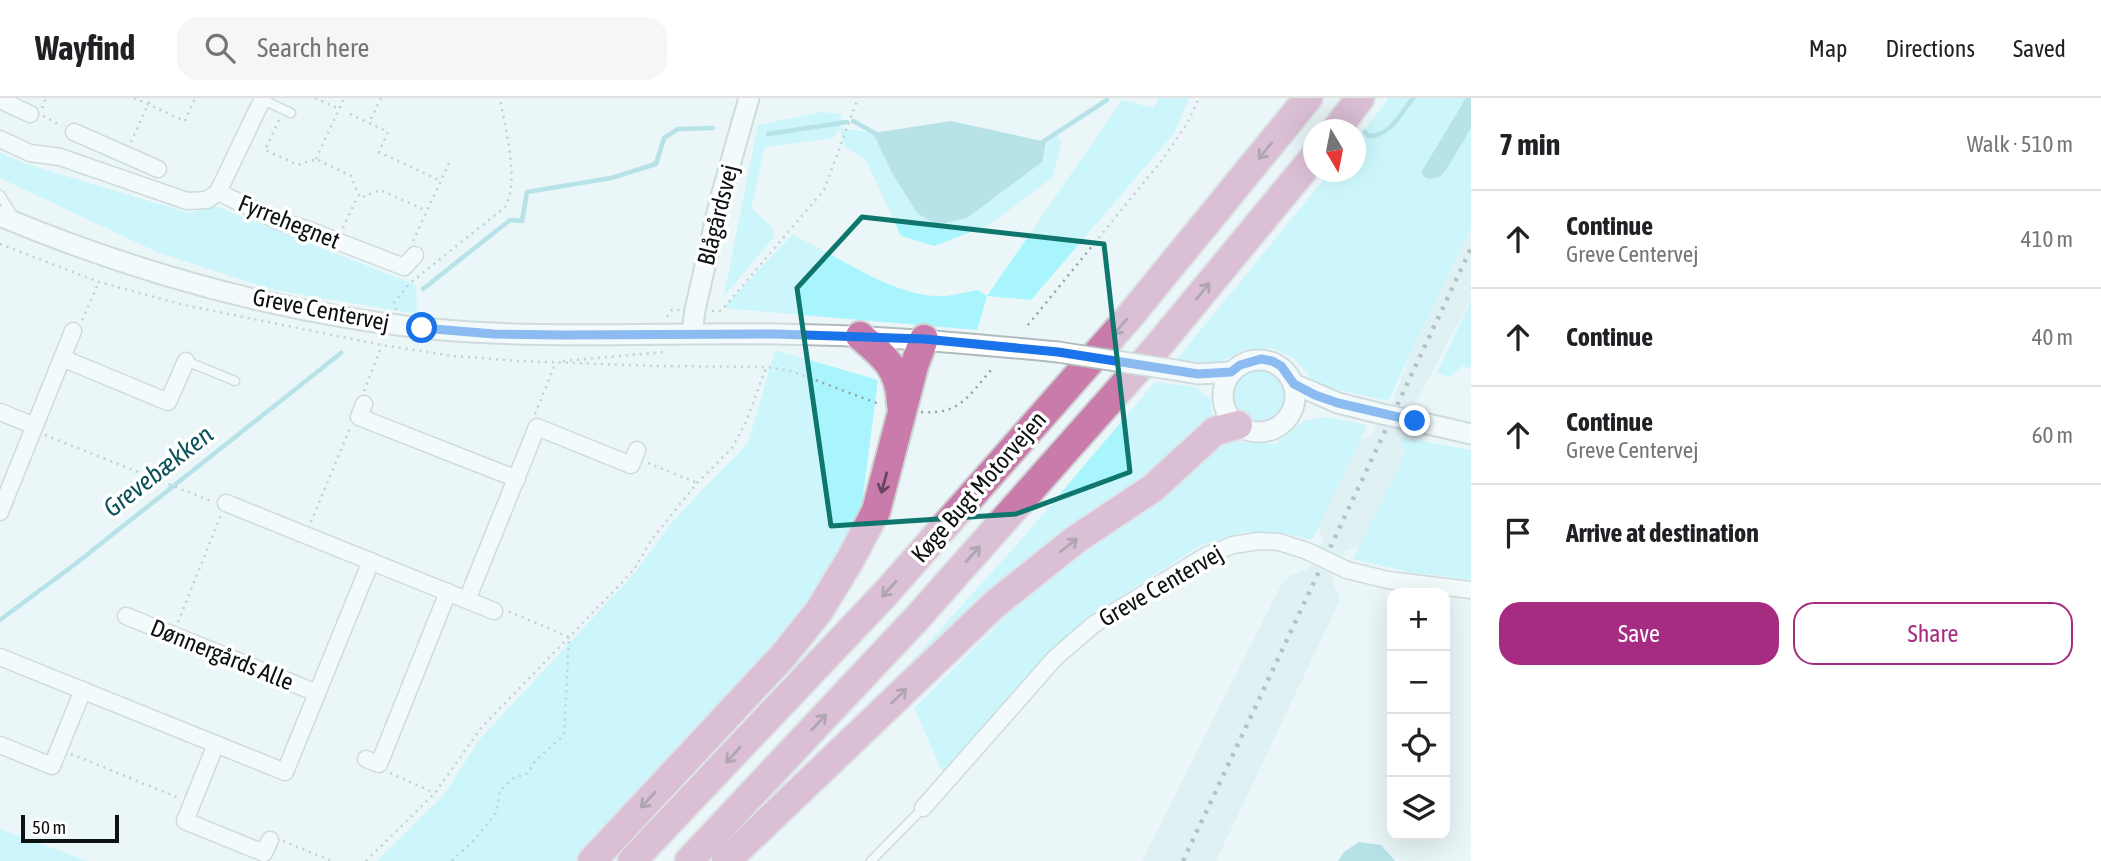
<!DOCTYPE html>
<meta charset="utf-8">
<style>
:root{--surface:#fff;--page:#f6f6f6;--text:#202124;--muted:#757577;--line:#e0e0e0;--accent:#a62c81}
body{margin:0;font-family:"Asap Condensed",sans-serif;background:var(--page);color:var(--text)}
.controls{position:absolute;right:21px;bottom:21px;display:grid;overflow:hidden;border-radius:14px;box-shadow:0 7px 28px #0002}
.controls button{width:63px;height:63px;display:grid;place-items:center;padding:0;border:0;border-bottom:2px solid var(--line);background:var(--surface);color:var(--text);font:35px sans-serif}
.compass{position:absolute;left:1303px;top:21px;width:63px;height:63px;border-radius:50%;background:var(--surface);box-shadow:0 7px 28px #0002;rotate:170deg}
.scale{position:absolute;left:21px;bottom:18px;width:98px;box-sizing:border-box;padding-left:7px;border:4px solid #0c1111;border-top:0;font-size:19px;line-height:24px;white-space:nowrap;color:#0c1111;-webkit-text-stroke:5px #fff;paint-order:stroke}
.stop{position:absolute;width:21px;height:21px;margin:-16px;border:5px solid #1a73e8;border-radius:50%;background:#fff}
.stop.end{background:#1a73e8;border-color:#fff;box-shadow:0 2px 7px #0008}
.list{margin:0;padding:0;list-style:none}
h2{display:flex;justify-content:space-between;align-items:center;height:91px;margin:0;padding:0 28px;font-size:30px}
h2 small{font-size:23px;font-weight:400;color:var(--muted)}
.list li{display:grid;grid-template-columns:46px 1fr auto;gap:21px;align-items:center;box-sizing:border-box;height:98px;padding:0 28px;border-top:2px solid var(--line)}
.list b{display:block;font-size:26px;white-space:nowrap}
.list p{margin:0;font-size:23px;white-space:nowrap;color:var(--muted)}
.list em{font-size:23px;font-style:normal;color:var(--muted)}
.actions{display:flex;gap:14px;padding:21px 28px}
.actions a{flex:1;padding:16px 0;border:2px solid var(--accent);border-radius:21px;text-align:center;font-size:24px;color:var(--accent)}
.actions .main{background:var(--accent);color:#fff}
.icon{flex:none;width:38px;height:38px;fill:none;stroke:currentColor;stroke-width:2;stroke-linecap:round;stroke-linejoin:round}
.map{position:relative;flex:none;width:1471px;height:763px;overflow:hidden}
header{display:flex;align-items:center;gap:42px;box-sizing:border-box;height:98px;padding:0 35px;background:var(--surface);border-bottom:2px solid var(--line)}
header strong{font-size:33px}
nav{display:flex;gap:38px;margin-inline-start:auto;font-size:24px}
.search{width:490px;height:63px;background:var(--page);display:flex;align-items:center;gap:18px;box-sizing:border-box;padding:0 24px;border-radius:21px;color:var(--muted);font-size:26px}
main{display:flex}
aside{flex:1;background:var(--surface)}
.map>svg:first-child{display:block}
.built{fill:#d6ecee}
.green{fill:#a9f5fe}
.water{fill:#7bcbd5}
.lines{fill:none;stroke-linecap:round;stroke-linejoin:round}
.stream{stroke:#7bcbd5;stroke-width:4.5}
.service-casing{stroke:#afbbbc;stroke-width:11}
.minor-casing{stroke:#afbbbc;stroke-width:19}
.tertiary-casing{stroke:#afbbbc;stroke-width:23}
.motorway-casing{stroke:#cecfcf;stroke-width:32}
.path{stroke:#97a1a2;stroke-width:2.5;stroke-dasharray:2 5;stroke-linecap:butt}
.service{stroke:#fff;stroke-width:8}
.minor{stroke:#fff;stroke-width:16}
.tertiary{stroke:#fff;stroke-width:19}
.motorway{stroke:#c97cac;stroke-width:28}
.rail{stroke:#7a8283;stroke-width:4.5;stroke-dasharray:3.5 7;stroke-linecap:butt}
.minor-bridge-casing{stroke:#afbbbc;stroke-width:19;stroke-linecap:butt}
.tertiary-bridge-casing{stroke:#afbbbc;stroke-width:23;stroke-linecap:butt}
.minor-bridge{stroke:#fff;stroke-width:16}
.tertiary-bridge{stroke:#fff;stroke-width:19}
.oneway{stroke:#6a465e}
.route{stroke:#1a73e8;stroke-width:9}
.marked{fill:none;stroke:#0f766e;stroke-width:5;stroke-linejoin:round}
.labels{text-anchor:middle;stroke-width:7;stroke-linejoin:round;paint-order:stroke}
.street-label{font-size:24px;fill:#0c1111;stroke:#fff}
.water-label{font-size:26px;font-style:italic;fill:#0a535a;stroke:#fff}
</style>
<header>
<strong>Wayfind</strong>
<div class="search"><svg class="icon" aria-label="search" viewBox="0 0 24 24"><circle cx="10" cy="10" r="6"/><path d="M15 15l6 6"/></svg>Search here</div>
<nav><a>Map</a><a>Directions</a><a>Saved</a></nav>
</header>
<main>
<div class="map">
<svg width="1471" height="763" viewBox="0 0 1471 763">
<rect width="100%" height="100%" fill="#eaf6f8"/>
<!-- built -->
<path class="built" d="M1471,129V201L1417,302L1399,339L1406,354L1372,443L1345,453L1332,482L1340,502L1216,763H1142L1280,489L1289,478L1308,471L1323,442L1316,420L1350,347L1371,337L1391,307L1417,242Z"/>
<!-- green -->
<g class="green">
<path d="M1159,0H1189L1174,35L1031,202L987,198L977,232L723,210L792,137C836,156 888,196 936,198C949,199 965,194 978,192L987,198L1122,2L1153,10Z"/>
<path d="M1389,0H1471V129L1388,303L1317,287L1295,261L1272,250L1243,252L1215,267L1177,261L1330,74H1356V43Z"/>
<path d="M821,14L841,16V30L873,35L892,75L917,115L937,127L1042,64L1045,50L1054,32L1061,44L1053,79L989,127L934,148L901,138L866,62L845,49L840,30L833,40L765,49L751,110L772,129L774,139L724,198L758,27Z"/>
<path d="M0,54L26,66L189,115L215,108L416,187L417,216L270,191L157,154L0,80Z"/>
<path d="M1471,203V270L1462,268L1450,279L1437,275Z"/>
<path d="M775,252L878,282L861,413L803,512L615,723L575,763H377L443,698L481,640L634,476L673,423L748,345Z"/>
<circle cx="1260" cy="297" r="29"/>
<path d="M1155,284L1195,289L1211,302L1212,317L843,639L1021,442Z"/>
<path d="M1327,319L1367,327L1312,442L1287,436L1242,434L1199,448L1089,519L1050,555L943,675L914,610L1025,500L1158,398L1221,343L1275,346L1304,323Z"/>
<path d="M1399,339L1471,352V482L1409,474L1353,461L1406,354Z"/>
<path d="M0,731L87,763H0Z"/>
</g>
<!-- water -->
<g class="water">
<path d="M1466,0H1471V30L1446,72L1440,79L1429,81L1423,78L1422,73Z"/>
<path d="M951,23L1046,44L1042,64L967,120L937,127L917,115L892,75L873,35Z"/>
<path d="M1359,744L1381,747L1395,763H1338L1344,754Z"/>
</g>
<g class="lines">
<!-- stream -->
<g class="stream">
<path d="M853,23L878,37"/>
<path d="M1365,34L1368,38C1391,38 1401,15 1413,0"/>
<path d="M768,36L847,24"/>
<path d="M1041,45L1107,2"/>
<path d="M423,191L510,122L522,123L527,94L611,80L656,66L664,40L678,31L713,30"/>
<path d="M0,522L74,467L341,255"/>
</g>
<defs>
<g id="service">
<path d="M263,2L291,15"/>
<path d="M0,97L14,119"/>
<path d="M186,263L235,283"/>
<path d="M871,763L923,710"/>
</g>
<g id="minor">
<path d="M263,0L218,94L278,123L306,131L404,169L415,157"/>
<path d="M0,2L30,16"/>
<path d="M74,34L158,71"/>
<path d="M0,41L30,55L60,59L187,103L207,102L218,94"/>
<path d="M62,260L168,304L186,263"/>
<path d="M364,306L359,319L517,381"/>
<path d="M0,314L35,328"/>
<path d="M226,405L494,513"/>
<path d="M0,414L73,233"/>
<path d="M1347,472L1388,482L1471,492"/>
<path d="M467,502L537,329L631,367L637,352"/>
<path d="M126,518L317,595"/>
<path d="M0,559L285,674L371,463"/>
<path d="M216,646L185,723L264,755L270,742"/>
<path d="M0,647L52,668L83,592"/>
<path d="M366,661L379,666L448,494"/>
<path d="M923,710L1055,560L1093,527L1207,457L1233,447L1259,443L1279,444L1307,453"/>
</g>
<g id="tertiary">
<path d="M0,118C134,174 277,214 421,230C540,242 659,234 777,236C871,237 964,245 1058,254"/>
<path d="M692,235L695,212L720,102L749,0"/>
<circle cx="1259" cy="298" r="36"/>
<path d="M1175,272L1198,276L1231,274"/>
<path d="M1294,286L1338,305L1382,316"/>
<path d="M1415,323L1471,336"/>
</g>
<g id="motorway">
<path d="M1336,32L1360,0"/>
<path d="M860,238C885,259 900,271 901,306"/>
<path d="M592,763L782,559L819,513L850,462L876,413L914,268L924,241"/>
<path d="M632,763L885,496L1130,218L1308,0"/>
<path d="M689,763L918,519L1159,247L1314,59"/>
<path d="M726,763L995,506L1075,442L1153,390L1215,333L1238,327"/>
</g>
</defs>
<!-- service casing -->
<use href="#service" class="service-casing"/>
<!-- minor casing -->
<use href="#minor" class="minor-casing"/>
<!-- tertiary casing -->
<use href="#tertiary" class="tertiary-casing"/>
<!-- motorway casing -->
<use href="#motorway" class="motorway-casing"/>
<!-- path -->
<g class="path">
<path d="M134,0L185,23L195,0"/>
<path d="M315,0L339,11"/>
<path d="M381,0L369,25L388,34L379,54L441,83"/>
<path d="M42,10L46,0"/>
<path d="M350,16L369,25"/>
<path d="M43,18L62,28"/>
<path d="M279,22L265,52L298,67L316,61L351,78L360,100L380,92L427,113"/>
<path d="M131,44L151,0"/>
<path d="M316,61L344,0"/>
<path d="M343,130L355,104L360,100"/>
<path d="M413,143L449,65"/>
<path d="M0,146L99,184L184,207L382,247L454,258L520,263L655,268L767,269L791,273L879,306"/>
<path d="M396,212L394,205L409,186L505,109C520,82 505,31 500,0"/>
<path d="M712,213H721L824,92L858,0"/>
<path d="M667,219L672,212H681"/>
<path d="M82,222L99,184"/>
<path d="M1028,227L1162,62L1187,26L1199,0"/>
<path d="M563,263L664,254"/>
<path d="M364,293L382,247"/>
<path d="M921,314C959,317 968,299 991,272"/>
<path d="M535,316L556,264"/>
<path d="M45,337L211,403"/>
<path d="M648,365L697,385"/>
<path d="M311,424L350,330"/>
<path d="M178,524L221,417"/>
<path d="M71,656L179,700"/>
<path d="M390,675L435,695"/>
<path d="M283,743L332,763"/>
<path d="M366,763L435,695L481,630L633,473L652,441L697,385L732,350L746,324L766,270"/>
<path d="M452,763L475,741L496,715L500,693L514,680L528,675L535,663L564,637L569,539L508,513"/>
</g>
<!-- service -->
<use href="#service" class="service"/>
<!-- minor -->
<use href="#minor" class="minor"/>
<!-- tertiary -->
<use href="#tertiary" class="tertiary"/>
<!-- motorway -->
<use href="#motorway" class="motorway"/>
<!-- rail -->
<path class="rail" d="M1183,763L1471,150"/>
<defs>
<path id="minor-bridge" d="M1307,453L1347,472"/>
<g id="tertiary-bridge">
<path d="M1058,254L1175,272"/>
<path d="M1382,316L1415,323"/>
</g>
</defs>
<!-- minor-bridge casing -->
<use href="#minor-bridge" class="minor-bridge-casing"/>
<!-- tertiary-bridge casing -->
<use href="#tertiary-bridge" class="tertiary-bridge-casing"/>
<!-- minor-bridge -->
<use href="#minor-bridge" class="minor-bridge"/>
<!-- tertiary-bridge -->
<use href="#tertiary-bridge" class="tertiary-bridge"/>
</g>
<!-- one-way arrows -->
<defs><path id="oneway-shaft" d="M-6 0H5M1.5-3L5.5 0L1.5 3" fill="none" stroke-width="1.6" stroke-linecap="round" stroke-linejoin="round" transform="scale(1.75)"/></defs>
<g class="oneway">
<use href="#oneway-shaft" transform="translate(1265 53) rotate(129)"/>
<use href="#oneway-shaft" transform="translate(1203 193) rotate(-51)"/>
<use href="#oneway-shaft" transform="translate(1120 229) rotate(131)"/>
<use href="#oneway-shaft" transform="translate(884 385) rotate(105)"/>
<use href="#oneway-shaft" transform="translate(1069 447) rotate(-38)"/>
<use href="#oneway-shaft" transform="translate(973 456) rotate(-48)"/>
<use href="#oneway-shaft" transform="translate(889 491) rotate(132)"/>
<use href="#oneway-shaft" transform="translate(899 598) rotate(-44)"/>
<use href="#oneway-shaft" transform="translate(819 624) rotate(-47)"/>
<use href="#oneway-shaft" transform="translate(733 657) rotate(133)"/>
<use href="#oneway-shaft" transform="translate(648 702) rotate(133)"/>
</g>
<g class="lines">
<!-- route -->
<path class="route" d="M422,230L494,236L562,237L776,236L924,241L1058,254L1198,276L1231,274L1240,267L1261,261L1272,263L1281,268L1294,286L1315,297L1338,305L1415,323"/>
</g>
<!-- marked area -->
<path d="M0 0H1471V763H0ZM862,119L1104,146L1130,374L1016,416L831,428L797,190Z" fill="#eaf6f8" fill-opacity=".55" fill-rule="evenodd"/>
<path class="marked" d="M862,119L1104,146L1130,374L1016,416L831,428L797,190Z"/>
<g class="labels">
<!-- street labels -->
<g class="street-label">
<text transform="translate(718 117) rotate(-76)" y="8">Blågårdsvej</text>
<text transform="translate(289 124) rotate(22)" y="8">Fyrrehegnet</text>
<text transform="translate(321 212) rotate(11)" y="8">Greve Centervej</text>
<text transform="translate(979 389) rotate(-49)" y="8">Køge Bugt Motorvejen</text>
<text transform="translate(1161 488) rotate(-30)" y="8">Greve Centervej</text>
<text transform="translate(222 557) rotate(22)" y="8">Dønnergårds Alle</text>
</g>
<!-- water labels -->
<g class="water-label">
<text transform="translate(158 373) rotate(-38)" y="9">Grevebækken</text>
</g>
</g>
</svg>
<div class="controls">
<button>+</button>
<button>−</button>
<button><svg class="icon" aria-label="locate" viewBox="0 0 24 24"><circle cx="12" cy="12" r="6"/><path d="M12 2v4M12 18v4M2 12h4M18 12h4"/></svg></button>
<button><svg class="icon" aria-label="layers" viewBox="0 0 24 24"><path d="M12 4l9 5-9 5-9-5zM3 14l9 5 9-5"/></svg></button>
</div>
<svg class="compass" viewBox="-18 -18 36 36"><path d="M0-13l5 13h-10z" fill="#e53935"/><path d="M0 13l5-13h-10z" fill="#757577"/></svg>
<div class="scale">50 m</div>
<div class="stop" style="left:422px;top:230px"></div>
<div class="stop end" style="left:1415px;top:323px"></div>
</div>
<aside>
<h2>7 min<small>Walk · 510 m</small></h2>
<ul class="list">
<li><svg class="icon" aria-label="ahead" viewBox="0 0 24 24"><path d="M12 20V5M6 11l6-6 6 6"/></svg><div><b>Continue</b><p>Greve Centervej</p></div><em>410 m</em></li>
<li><svg class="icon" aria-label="ahead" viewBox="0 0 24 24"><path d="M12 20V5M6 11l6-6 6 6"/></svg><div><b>Continue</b></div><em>40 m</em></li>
<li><svg class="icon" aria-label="ahead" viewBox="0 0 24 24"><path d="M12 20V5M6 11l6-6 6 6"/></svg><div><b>Continue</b><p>Greve Centervej</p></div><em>60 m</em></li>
<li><svg class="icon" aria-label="arrive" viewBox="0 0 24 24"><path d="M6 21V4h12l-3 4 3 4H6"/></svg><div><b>Arrive at destination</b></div></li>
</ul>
<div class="actions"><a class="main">Save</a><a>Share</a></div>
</aside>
</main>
